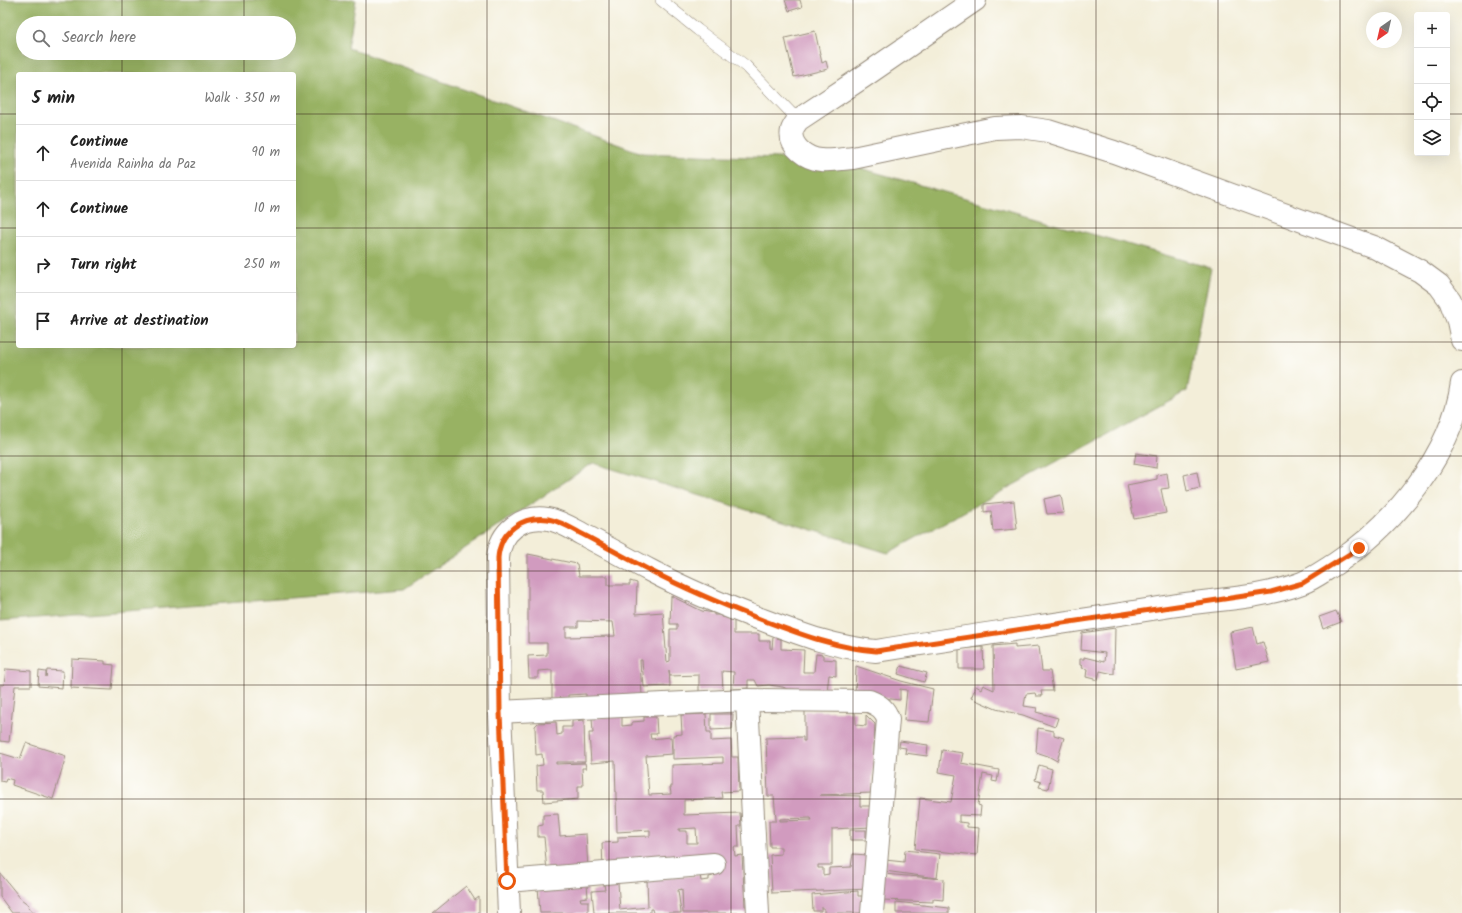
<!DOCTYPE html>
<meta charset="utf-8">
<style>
:root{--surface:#fff;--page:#f2f2f2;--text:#222;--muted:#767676;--line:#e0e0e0}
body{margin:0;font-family:Kalam,sans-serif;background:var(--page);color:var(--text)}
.controls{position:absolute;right:12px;top:12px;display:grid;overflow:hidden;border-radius:4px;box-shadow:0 4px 16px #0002}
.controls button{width:36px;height:36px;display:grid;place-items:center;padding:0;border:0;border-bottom:1px solid var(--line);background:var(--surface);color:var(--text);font:20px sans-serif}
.compass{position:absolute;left:1366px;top:12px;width:36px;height:36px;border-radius:50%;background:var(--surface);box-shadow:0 4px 16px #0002;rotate:214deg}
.stop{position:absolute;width:12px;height:12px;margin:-9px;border:3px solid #ea580c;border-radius:50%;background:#fff}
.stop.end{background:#ea580c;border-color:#fff;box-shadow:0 1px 4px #0008}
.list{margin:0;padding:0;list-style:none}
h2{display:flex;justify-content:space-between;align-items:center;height:52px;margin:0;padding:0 16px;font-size:17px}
h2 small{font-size:13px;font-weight:400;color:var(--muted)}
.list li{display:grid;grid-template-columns:26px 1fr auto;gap:12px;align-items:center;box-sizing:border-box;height:56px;padding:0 16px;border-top:1px solid var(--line)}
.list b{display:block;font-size:15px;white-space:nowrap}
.list p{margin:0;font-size:13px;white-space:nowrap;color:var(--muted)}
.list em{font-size:13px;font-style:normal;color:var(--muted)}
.icon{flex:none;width:22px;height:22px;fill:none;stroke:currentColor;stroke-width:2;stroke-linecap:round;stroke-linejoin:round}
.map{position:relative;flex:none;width:1462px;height:913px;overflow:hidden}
.search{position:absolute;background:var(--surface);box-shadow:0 4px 16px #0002;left:16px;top:16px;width:280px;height:44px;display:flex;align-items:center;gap:10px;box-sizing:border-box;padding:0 14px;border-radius:22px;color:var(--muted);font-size:15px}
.panel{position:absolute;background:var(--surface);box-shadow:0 4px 16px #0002;left:16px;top:72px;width:280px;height:276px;border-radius:4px}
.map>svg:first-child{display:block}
.forest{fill:#98b263;stroke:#6a6e40;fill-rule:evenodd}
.building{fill:#d19bbf;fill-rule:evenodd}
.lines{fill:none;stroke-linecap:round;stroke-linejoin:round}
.lane-casing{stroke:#978c7c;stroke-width:12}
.street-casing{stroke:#978c7c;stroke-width:24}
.lane{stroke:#fff;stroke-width:11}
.street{stroke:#fff;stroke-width:22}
.route{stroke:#ea580c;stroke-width:5}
.grid{fill:none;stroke:#3b2a1e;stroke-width:1;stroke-opacity:0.55}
</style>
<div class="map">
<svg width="1462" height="913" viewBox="0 0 1462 913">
<rect width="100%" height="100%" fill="#fdfcf7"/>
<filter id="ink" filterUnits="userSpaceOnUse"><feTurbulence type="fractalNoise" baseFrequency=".025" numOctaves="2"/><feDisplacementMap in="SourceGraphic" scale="8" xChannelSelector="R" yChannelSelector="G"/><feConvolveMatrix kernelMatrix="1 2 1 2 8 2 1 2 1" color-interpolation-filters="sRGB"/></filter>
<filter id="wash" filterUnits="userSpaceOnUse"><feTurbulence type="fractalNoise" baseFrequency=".012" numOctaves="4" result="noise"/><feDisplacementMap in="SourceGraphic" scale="16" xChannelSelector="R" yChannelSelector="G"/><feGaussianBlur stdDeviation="0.9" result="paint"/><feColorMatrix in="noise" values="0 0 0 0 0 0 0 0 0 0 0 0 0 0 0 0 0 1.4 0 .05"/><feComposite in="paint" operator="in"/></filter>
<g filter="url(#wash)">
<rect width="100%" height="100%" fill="#f3eed9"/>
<!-- forest -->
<path class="forest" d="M0,0H356L348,48L642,153L832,160L1211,268L1187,391L888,553L593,463L404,589L0,621ZM23,23H289V53H23ZM18,74H294V346H18Z"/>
<g id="blocks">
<!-- building -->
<g class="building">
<path d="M785,0H800L802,7L789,11Z"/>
<path d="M815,31L822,63L826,61L828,69L794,77L785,38Z"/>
<path d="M1136,453L1157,456L1156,468L1134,464Z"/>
<path d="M1197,472L1200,488L1187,491L1184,475Z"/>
<path d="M1167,473L1169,488L1161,489L1166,513L1134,519L1127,485L1157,479V475Z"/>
<path d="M1061,495L1064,513L1047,514L1044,499Z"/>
<path d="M1014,501L1017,529L993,531L991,511L984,512V504Z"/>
<path d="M528,554L577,564L579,576H608V585H630V581L637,583L636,614L663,612L667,662L670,661V629H677V624H670L671,596L702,611L714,613V615H721V617H730V620H734V634H759V641H770V648L772,649L773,637L781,639V649L804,650L803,672H814L816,654L823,655V659L836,660V676L829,675L827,691L787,689L783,687L769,685L758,686L755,680H748V688L733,689L734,672L722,671L723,690L699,692V675L670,676L669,670L670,686L644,687L642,660H640L642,696L586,699V694L568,695V698L552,699V670L538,671V678H529L528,656L547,655V643H528ZM578,621L613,622L615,636L566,637V627H578Z"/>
<path d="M1336,611L1341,622L1323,629L1319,617Z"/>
<path d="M1253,627L1257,644L1263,642L1269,662L1236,669L1230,632Z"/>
<path d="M1115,628L1114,674L1100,671L1098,680L1086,677L1087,669L1082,668L1083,666L1080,665V659H1084V657L1104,662L1105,653L1081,650L1082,633Z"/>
<path d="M1015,644V648L1039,646L1042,671H1050L1053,691H1041L1042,696H1036L1035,693L1026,694L1024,706L1037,708L1036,712L1058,718L1055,727L1023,715L996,709L971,698L976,686L981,689L983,685L994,690L993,646Z"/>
<path d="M983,647L984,669H959V649Z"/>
<path d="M72,659L105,661V664L114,665L112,690L71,688Z"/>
<path d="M856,666L901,681L933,689L929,722L904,720L907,690L900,689V700L855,695Z"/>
<path d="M901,666L927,673L924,682L898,674Z"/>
<path d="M6,669L31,671V686H15L9,742L0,741V685H4Z"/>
<path d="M47,670L63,671L62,688L38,686L39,671L46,672V677Z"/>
<path d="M805,711H855L856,725L866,726V715L875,724L872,793L820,795L860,796V806H872L871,827L832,829V865H818V868H823V875L829,874V868L851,867L853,854L868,855L869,889L772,893L770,855L781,854V847H770L769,821H776V819L774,796H768L766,738L803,737V741H805ZM811,818L812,820L780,821V819Z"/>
<path d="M706,714L707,732H711V741L731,740L732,757H738L739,791L721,792L722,798L684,800V815L740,813L741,826H738L739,847H734L735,856L742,855L745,906H747L748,913H683L682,889L678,890L681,913H653L652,909H650V913H594L592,891L605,890L604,884L618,883L620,910L629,909L648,907L647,880L700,875L701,881L709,880V877L713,876L712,862L603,869L602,843L618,842V837L650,836V830L617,832L615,761L591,763L589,733H593L592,718L622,716V726L632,725V722L644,721V717H656L657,734H650L651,739L671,737L672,754L646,756L649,795L671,794L670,787H672V765L723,763V757L673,759V735L682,734L681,715ZM696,828L697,843H687V831H679V829Z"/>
<path d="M711,714H733L732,729L711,730Z"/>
<path d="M584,720L585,762H556V764L585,763L586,768H582L583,786H578V799L544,802L543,790H537L536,766L543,765L542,754L536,755L535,726L538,723L556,722L557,735L562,734V727H572V721Z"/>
<path d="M1038,728L1054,731V735L1064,738L1057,761L1048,756L1036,752Z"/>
<path d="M900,741L928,745L927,756L905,753L906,748L899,747Z"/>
<path d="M26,743L66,756L53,799L12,785L13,780L6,778L5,782L0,781V753L20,759Z"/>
<path d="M942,750L963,753L961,763L999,770L997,782L992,781L993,776L983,774L978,805L981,806L980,816L959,815V822L967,823V827L979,828L977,855L915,849L920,798L951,802L956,775L939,772Z"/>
<path d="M1039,765L1052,769L1048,789L1039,787L1041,782L1035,780Z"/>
<path d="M558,814L560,836L586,834L588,869L547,872L544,837H538V826L543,825V815Z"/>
<rect x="850" y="830" width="16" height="10"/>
<path d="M905,850L940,854L937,878L884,871L885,860L904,862Z"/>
<path d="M0,873L21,899L29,905L28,907L35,913H12L0,897Z"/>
<path d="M883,874L944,879L943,900L933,899V902L882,900Z"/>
<path d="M587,885L588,897L580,898L581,901H588V913H540L538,887Z"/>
<path d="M466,886L475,900L479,897V913H433Z"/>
<path d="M858,891V896H862L863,913H824V908H821V911H813L812,895Z"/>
<path d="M896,902L949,908V913H896Z"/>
</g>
</g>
</g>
<g filter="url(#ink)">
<use href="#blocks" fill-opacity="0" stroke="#978c7c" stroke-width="1"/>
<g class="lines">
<defs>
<path id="lane" d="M661,0L698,30L746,66L798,120"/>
<g id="street">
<path d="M975,0L863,77L798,120C796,123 793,127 792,130C788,147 808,159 821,160C832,161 842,159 853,158L995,128L1021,127L1048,131L1114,152L1374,247L1420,271L1439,285L1450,300L1458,321L1462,340"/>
<path d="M747,700L758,913"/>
<path d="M500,712L747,700L869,701C879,705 885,709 888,719L872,913"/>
<path d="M507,881L714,864"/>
<path d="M509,913L500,712L498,558C500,531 522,515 548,519C560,521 571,528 582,534C605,546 628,559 651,571C687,590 725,606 763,620C800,634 836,648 876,651C974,635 1073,622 1171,606C1214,599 1260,599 1302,583C1313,579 1325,570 1335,564C1394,525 1452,455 1462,383"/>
</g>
</defs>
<!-- lane casing -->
<use href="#lane" class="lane-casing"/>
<!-- street casing -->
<use href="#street" class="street-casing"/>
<!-- lane -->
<use href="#lane" class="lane"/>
<!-- street -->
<use href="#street" class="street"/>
</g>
</g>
<g class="lines" filter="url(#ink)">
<!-- route -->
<path class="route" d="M507,881L500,712L498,558C500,531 522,516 548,519C560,521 571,528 582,534C605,546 628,559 651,571C688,590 726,606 765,621C802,635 837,648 876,651L1271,592L1303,583L1359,548"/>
</g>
<!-- grid -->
<path class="grid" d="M122,0V23M244,0V23M366,0V913M487,0V913M609,0V913M731,0V913M853,0V913M975,0V913M1096,0V913M1218,0V913M1340,0V913M122,53V74M244,53V74M0,114H18M294,114H1417M1447,114H1462M0,228H18M294,228H1462M0,342H18M294,342H1462M122,346V913M244,346V913M0,456H1462M0,571H1462M0,685H1462M0,799H1462"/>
</svg>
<div class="controls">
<button>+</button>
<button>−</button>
<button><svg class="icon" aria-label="locate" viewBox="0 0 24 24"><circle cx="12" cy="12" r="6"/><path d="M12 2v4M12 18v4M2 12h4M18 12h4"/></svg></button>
<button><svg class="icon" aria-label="layers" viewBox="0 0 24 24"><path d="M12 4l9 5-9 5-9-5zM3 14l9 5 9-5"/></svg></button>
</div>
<svg class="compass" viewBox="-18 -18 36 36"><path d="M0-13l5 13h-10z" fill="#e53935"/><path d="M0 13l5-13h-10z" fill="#767676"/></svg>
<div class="stop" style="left:507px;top:881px"></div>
<div class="stop end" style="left:1359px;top:548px"></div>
<div class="search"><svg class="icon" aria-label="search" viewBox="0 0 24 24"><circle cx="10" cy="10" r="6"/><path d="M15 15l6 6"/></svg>Search here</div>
<section class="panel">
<h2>5 min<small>Walk · 350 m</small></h2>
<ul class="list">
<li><svg class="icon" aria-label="ahead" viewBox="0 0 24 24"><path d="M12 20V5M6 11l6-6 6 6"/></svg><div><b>Continue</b><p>Avenida Rainha da Paz</p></div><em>90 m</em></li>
<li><svg class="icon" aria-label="ahead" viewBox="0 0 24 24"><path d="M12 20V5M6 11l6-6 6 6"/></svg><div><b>Continue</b></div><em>10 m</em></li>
<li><svg class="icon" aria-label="right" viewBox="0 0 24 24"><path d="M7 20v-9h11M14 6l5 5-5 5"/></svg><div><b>Turn right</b></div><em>250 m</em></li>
<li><svg class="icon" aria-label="arrive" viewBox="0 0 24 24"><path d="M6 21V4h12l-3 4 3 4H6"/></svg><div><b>Arrive at destination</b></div></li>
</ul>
</section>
</div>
